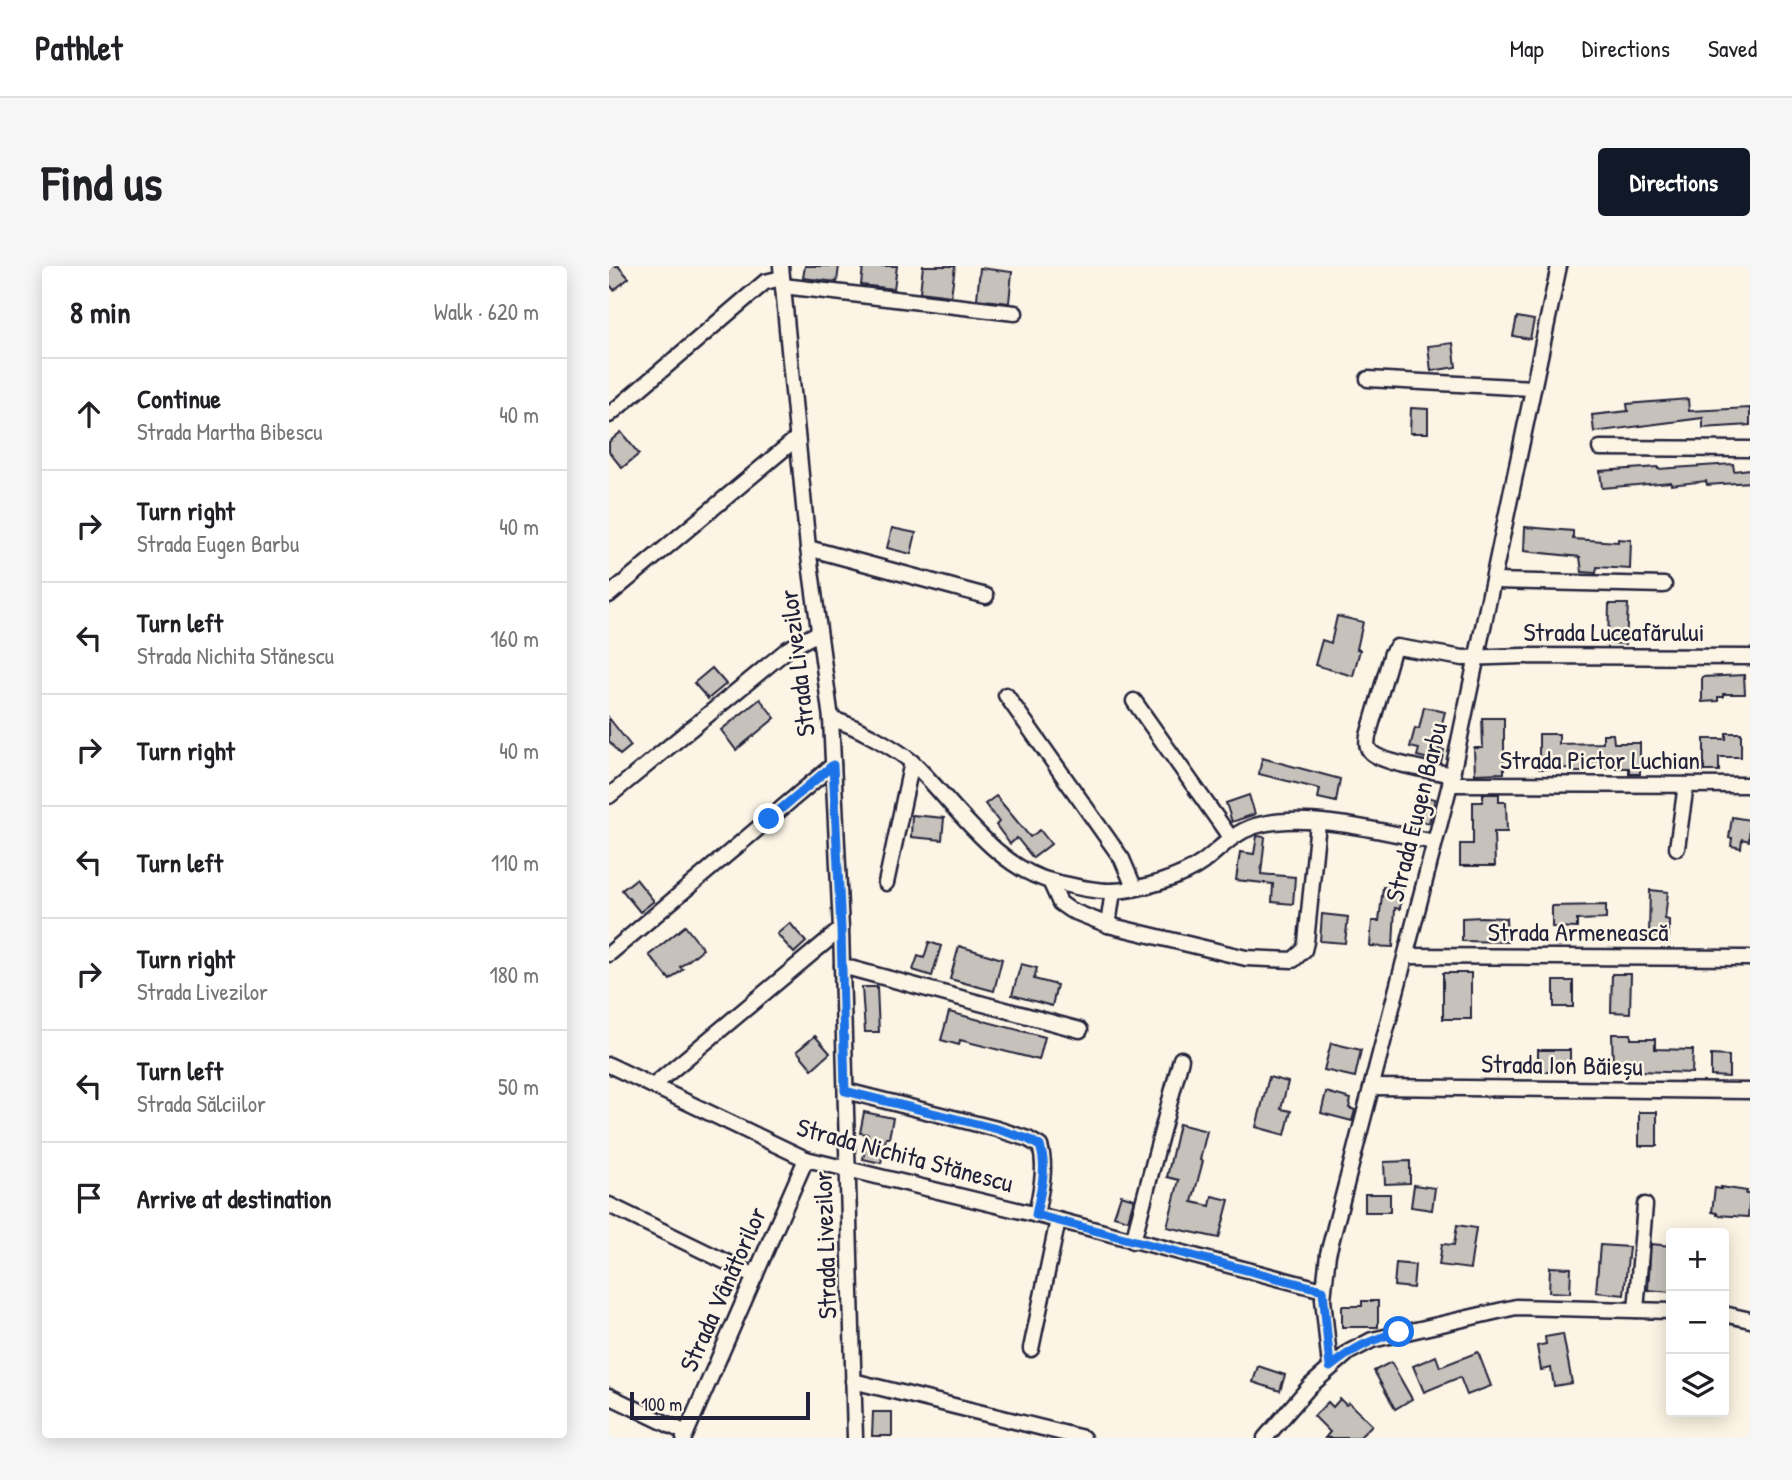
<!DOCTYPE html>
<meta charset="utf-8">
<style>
:root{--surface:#fff;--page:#f6f6f6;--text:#202124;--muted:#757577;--line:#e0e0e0;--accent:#111827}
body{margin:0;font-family:"Patrick Hand",sans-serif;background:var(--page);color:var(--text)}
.controls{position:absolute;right:21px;bottom:21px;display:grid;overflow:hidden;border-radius:7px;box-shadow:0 4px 18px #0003}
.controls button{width:63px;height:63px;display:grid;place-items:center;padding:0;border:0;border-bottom:2px solid var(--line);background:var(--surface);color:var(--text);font:35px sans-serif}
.scale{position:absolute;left:21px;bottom:18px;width:180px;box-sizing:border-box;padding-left:7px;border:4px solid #22223b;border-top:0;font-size:19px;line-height:24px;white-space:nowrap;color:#22223b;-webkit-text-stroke:5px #fcf5e5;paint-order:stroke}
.stop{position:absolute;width:21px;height:21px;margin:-16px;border:5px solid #1a73e8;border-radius:50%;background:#fff}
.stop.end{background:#1a73e8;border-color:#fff;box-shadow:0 2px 7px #0008}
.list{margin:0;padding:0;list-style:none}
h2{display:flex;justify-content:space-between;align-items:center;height:91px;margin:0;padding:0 28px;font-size:30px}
h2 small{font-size:23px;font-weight:400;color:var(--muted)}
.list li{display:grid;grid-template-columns:46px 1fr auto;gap:21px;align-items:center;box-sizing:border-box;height:112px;padding:0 28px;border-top:2px solid var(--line)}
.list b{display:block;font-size:26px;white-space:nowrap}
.list p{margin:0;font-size:23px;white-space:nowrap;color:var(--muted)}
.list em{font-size:23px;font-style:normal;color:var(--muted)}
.icon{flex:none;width:38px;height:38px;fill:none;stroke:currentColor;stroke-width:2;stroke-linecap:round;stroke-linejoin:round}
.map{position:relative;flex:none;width:1141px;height:1172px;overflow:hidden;border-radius:7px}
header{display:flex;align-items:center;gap:42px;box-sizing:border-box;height:98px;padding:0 35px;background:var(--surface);border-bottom:2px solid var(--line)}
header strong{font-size:33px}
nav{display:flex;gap:38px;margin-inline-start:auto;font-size:24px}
.intro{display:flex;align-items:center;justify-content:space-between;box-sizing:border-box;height:168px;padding:0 42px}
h1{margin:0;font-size:49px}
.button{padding:18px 32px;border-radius:7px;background:var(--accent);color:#fff;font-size:24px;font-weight:700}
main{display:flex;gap:42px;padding:0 42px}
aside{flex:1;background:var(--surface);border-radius:7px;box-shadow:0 4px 18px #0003}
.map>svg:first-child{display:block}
.building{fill:#c6c1bb;stroke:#22223b;stroke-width:2}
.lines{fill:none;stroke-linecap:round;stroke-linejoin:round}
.street-casing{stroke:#22223b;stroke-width:19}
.street{stroke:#fcf5e5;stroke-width:14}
.route{stroke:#1a73e8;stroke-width:9}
.labels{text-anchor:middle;stroke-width:5;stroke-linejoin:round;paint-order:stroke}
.street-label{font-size:26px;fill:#22223b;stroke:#fcf5e5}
</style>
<header>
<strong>Pathlet</strong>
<nav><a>Map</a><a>Directions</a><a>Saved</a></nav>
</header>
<div class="intro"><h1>Find us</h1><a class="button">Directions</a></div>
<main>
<aside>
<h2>8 min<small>Walk · 620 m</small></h2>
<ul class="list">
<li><svg class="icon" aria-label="ahead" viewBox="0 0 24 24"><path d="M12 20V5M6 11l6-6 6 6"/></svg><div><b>Continue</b><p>Strada Martha Bibescu</p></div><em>40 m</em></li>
<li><svg class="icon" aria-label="right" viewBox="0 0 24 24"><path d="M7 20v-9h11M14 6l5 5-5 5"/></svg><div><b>Turn right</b><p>Strada Eugen Barbu</p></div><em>40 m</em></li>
<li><svg class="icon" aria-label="left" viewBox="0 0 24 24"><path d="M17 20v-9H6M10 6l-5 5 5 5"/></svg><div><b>Turn left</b><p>Strada Nichita Stănescu</p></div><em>160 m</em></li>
<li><svg class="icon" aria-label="right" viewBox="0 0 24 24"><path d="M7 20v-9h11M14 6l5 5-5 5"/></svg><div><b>Turn right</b></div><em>40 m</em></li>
<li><svg class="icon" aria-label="left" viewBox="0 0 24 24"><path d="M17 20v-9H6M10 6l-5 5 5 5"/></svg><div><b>Turn left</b></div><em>110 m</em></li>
<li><svg class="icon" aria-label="right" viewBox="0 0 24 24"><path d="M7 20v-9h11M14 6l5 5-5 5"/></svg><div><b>Turn right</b><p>Strada Livezilor</p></div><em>180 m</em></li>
<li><svg class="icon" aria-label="left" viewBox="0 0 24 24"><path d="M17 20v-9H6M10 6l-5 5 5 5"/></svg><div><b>Turn left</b><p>Strada Sălciilor</p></div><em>50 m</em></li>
<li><svg class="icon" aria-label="arrive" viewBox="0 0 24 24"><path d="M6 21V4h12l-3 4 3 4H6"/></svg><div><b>Arrive at destination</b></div></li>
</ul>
</aside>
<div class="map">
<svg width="1141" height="1172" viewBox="0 0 1141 1172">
<rect width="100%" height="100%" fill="#fcf5e5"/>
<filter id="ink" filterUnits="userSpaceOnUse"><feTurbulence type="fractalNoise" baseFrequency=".0143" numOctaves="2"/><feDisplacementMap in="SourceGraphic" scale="14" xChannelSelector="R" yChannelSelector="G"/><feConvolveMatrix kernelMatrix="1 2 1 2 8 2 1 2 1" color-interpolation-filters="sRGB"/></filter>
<g filter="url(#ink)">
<!-- building -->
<g class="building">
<path d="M0,0H9L20,12L5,24L0,18Z"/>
<path d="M196,0H230L228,16L194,12Z"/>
<path d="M254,0H288L285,23L252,19Z"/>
<path d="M314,0H346L342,30L311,26Z"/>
<path d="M371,2L403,6L400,37L368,33Z"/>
<path d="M908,51L925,54L921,73L904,70Z"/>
<path d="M844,77L847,101L822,105L819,80Z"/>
<path d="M1079,133L1080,145L1141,142V159L1094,162V152L985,166L983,149L1019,145L1018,138Z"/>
<path d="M802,142L819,143V167H801Z"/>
<path d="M12,166L30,188L13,202L0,186V176Z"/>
<path d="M1124,198L1125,205L1141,203V216L1098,219L1097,215L1062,219V216L993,222L991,205L1049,201V203Z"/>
<path d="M916,261L964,265V273L1009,276V273L1022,274L1021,303L988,301L987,307L973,306L971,291L915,285Z"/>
<path d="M283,262L307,267L302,288L278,282Z"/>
<path d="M1000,338H1019L1017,378L999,377Z"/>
<path d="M728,350L754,356L748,383L751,384L744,410L706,399L713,374L722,377Z"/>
<path d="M103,402L117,418L99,433L85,417Z"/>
<path d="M1135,409L1136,428H1114V431H1109V435L1093,436V411Z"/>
<path d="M151,433L166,452L127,484L112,464Z"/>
<path d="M815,441L836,446L830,468L834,469L830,483L835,484L832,496L808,490L810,483L801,481L806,462L810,463Z"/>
<path d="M0,452L22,480L11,489L0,475Z"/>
<path d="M873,452H895V507L866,508L865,482H874Z"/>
<path d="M1117,467H1132V491H1110V505H1095V473H1117Z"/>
<path d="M930,468H950V478L994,477V468H1004L1005,477H1031V508H1020V502H976V506H962V502L930,503Z"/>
<path d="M653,492L731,513L727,536L709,532L711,523L650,508Z"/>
<path d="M874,528H890V536H897L898,566H885L886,600H851V578H864V536H874Z"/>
<path d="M640,529L646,548L623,556L617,537Z"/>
<path d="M807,529L826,533L820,557L802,553Z"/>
<path d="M387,530L421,571L431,564L442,578L424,592L408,572L401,578L387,559L390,556L376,538Z"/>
<path d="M303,549L335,552L333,574L302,571Z"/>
<path d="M1123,551L1141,554L1140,575L1133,573L1132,582L1122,580L1123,572H1120Z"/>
<path d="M648,570L656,571L652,608L686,611L684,638L663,636L664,618L627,614L631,586L645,588Z"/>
<path d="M27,613L45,635L31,646L13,624Z"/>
<path d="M774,621L793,623L791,643L786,642L784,681L761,680L763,655H770Z"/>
<path d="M1041,624L1059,626L1056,653L1060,654V671L1040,670Z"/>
<path d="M997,639V653L968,654V662L943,661V640Z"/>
<path d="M713,648L739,651L736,677L711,675Z"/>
<path d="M873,651L897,652L898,676L853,675V652Z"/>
<path d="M181,657L197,676L185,687L168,668Z"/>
<path d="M76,660L94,683L71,701L74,703L61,714L40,689Z"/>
<path d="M320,676L332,680L323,710L304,704L309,690L315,692Z"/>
<path d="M350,680L393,693L385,725L341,713Z"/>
<path d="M412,698L428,702L425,713L448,719L443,740L403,729Z"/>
<rect x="834" y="707" width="28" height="46"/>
<path d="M1003,708H1022L1021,747L1002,746Z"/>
<rect x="945" y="715" width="19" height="26"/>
<path d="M253,721H268L270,766H256Z"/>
<path d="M340,746L436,771L430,794L351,774L350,779L332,774Z"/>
<path d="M1003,768H1022V773H1046V783L1084,784L1083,807L1029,805V800H1004Z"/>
<path d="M206,770L221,787L203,803L188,785Z"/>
<path d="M722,777L752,784L746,811L715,804Z"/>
<rect x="929" y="784" width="32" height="22"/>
<path d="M1102,789L1120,790V811L1102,810Z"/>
<path d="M660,811L679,816L672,843L682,845L676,869L647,861Z"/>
<path d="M717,826L742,833L740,842L746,844L743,855L712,847Z"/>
<path d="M255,846L284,852L280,872H277L272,897L254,893L259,868L251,867Z"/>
<rect x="1030" y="846" width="18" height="34"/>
<path d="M570,858L598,865L591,894L594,895L583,936L601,940L603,930L620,934L610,972L558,961L570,914L558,911Z"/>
<path d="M801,895V917L776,918L775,896Z"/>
<path d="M805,919L826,922L823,944L802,941Z"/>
<path d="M1112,921L1138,925L1137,928H1141L1139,951L1108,949V947L1103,946L1106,922L1112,923Z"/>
<rect x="756" y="928" width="25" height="18"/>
<path d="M512,929L525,933L519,954L505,950Z"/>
<path d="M848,959L867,962L861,1003L830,999L833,978L845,979Z"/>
<path d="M1042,978L1062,980V1026L1039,1024Z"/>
<path d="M991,979L1020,981L1015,1029L987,1026Z"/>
<path d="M787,997L806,999L804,1022L785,1020Z"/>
<path d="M941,1001L962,1002L961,1027L940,1026Z"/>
<path d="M753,1035H769V1061H733V1040H753Z"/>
<path d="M954,1068L963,1117L945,1120L942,1102L932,1104L928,1080L937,1078L936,1071Z"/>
<path d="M869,1086L882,1120L858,1129L851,1111L815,1126L804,1100L827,1090L831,1101Z"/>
<path d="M782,1096L803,1133L786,1143L765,1105Z"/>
<path d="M649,1100L676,1109L671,1125L644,1116Z"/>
<path d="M731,1133L737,1139L740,1137L763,1159L750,1172H716L721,1166L705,1150L719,1136L724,1141Z"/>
<path d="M264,1146H283V1170H263Z"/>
</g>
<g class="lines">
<defs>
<g id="street">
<path d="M172,0L199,282L222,453L232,663L246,1172"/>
<path d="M174,20L406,47"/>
<path d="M759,113L923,122"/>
<path d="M0,149L156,16L173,12"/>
<path d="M991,182L1141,183"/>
<path d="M199,282L377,330"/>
<path d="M885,315L1055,319"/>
<path d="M0,329L188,172"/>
<path d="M397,429L513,593L525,621"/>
<path d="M525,435L621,571"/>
<path d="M222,453C242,457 290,484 305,498C345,537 388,604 446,616C464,620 485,626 504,625C532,624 572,612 594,596C612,582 624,567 646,560C696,545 775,566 825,576"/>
<path d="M844,509C826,505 772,497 762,486C757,481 758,476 759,470L783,387L788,381L854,392L913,390L1141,391"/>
<path d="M841,518L1141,519"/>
<path d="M0,530L179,383L209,367"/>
<path d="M1068,582L1077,519"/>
<path d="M441,615L451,637L461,644L499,659L637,692L684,694L695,684L697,676L709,557"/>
<path d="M277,617L303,496"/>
<path d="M499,659L504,625"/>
<path d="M0,688L224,499"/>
<path d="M797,690L1141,692"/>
<path d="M233,700L471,764"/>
<path d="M0,799L197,893L449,954L714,1024"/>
<path d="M44,820L232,663"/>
<path d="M764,821L1141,825"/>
<path d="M237,825L388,863L419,873L431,880C438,902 431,927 427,949"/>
<path d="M0,939L146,1010"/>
<path d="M524,975L572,793"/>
<path d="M1027,1044L1036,939"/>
<path d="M1115,1048L1141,1054"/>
<path d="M422,1083L449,954"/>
<path d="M721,1101L714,1033L719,988L841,518L950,0"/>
<path d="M244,1115L474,1172"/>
<path d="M0,1130L77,1167"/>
<path d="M75,1172L197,893"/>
<path d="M656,1172L701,1120L740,1086L763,1074L907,1041L1062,1045"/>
</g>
</defs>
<!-- street casing -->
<use href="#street" class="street-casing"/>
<!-- street -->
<use href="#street" class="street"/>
</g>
</g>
<g class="lines" filter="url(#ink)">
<!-- route -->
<path class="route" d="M160,553L224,499L232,663L236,825L388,863L419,873L431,880C439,902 431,927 427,949L714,1024L721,1101C743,1083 763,1073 790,1066"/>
</g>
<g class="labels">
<!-- street labels -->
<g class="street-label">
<text x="1005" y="375">Strada Luceafărului</text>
<text transform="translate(188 397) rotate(-97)" y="9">Strada Livezilor</text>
<text x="991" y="503">Strada Pictor Luchian</text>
<text transform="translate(807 546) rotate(-76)" y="9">Strada Eugen Barbu</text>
<text x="969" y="675">Strada Armenească</text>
<text transform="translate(953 799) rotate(1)" y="9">Strada Ion Băieșu</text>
<text transform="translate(296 889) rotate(15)" y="9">Strada Nichita Stănescu</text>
<text transform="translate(216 979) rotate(-92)" y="9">Strada Livezilor</text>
<text transform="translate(114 1023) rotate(-66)" y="9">Strada Vânătorilor</text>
</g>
</g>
</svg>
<div class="controls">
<button>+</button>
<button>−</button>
<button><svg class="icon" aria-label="layers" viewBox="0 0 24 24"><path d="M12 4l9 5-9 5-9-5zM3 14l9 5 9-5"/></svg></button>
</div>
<div class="scale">100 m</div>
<div class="stop" style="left:790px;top:1066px"></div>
<div class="stop end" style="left:160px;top:553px"></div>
</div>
</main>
